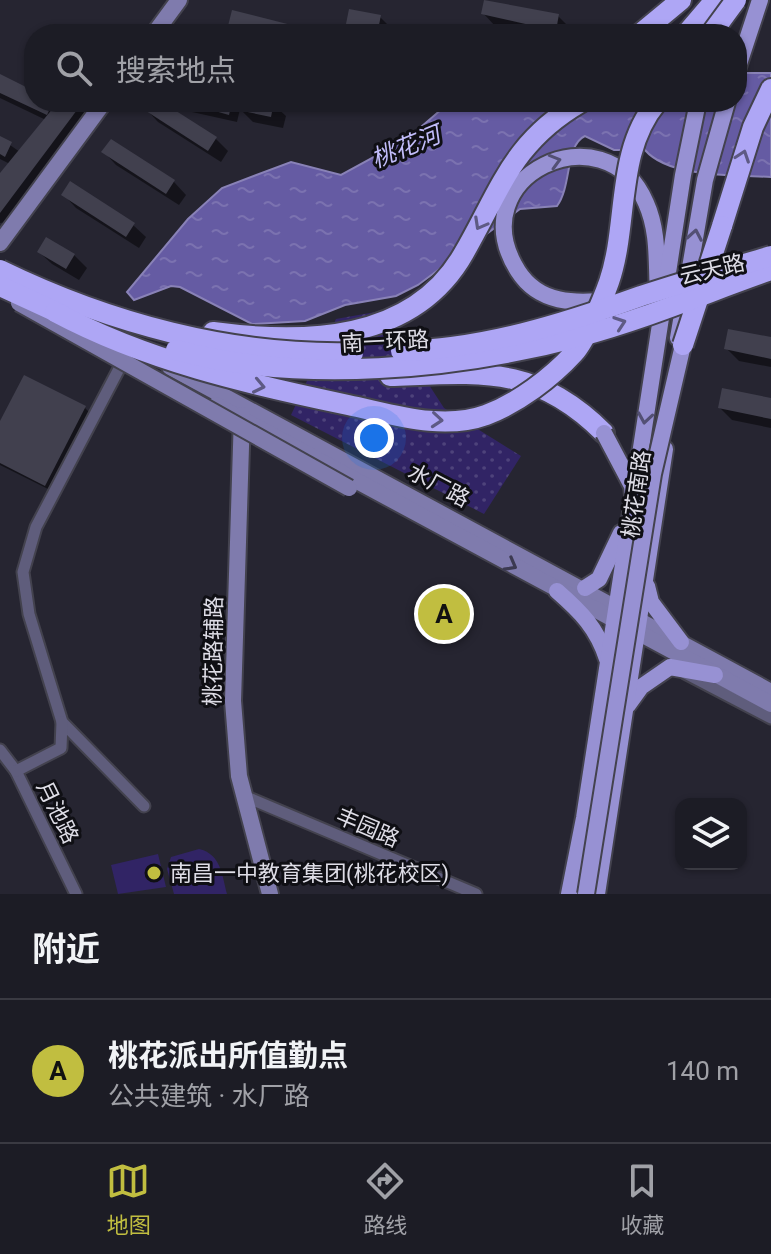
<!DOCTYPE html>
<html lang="zh">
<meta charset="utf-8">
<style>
:root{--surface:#1c1c25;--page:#292932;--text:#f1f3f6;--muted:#a0a1a7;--line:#3a3a42;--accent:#c1be40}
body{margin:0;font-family:Roboto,"Noto Sans SC",sans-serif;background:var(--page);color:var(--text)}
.controls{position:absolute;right:24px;bottom:24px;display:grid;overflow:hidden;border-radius:16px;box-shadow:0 2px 6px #0004}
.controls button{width:72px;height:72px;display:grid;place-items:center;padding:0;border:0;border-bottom:2px solid var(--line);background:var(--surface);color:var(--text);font:40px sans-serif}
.you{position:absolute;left:374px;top:438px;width:28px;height:28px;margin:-20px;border:6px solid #fff;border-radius:50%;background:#1a73e8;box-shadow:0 0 0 12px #1a73e833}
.badge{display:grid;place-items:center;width:52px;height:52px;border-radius:50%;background:var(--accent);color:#111;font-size:26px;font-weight:700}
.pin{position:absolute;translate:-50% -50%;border:4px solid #fff;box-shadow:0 2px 8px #0006}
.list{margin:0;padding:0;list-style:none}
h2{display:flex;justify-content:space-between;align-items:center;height:104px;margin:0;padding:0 32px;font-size:34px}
h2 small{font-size:26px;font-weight:400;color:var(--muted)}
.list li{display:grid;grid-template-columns:52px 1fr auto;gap:24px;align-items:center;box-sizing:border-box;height:144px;padding:0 32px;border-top:2px solid var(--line)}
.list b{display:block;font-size:30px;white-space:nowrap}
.list p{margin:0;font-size:26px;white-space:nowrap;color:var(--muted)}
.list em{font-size:26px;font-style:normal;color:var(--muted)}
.icon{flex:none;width:44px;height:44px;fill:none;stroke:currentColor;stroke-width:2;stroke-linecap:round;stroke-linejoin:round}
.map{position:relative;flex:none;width:771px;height:894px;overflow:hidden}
.search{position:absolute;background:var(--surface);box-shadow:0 2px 6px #0004;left:24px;right:24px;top:24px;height:88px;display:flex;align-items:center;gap:20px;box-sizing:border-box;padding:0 28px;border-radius:32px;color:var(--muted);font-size:30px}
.sheet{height:248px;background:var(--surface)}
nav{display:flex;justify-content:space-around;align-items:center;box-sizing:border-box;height:112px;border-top:2px solid var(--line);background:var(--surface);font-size:22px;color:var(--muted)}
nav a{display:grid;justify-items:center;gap:4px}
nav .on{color:var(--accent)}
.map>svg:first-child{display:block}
.grass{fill:url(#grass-dots)}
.pitch{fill:#312465}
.water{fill:url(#water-ripples);stroke:#8982b7;stroke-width:2}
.shadow{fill:#0007}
.building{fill:#41404e}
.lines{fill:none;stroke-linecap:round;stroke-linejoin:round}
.street-casing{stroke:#43424e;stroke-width:15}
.secondary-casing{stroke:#43424e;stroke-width:20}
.primary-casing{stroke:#43424e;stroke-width:20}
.highway-casing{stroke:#43424e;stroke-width:24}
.street{stroke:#5f5d7c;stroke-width:11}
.secondary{stroke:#7f7bad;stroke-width:16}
.primary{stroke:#9791d3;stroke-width:16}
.highway{stroke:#aea6f5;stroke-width:20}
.secondary-bridge-casing{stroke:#43424e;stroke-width:20;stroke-linecap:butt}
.primary-bridge-casing{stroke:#43424e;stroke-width:20;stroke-linecap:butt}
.highway-bridge-casing{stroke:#43424e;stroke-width:24;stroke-linecap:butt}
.secondary-bridge{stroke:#7f7bad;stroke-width:16}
.primary-bridge{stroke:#9791d3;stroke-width:16}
.highway-bridge{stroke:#aea6f5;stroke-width:20}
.oneway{stroke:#5e5a84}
.oneway2{stroke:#535074}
.oneway3{stroke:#3c3a51}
.poi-dot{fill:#c1be40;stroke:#0f0f14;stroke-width:3}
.labels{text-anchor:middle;stroke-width:6;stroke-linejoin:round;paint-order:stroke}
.street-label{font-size:22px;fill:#dedde6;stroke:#0f0f14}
.poi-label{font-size:22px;fill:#dedde6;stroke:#0f0f14;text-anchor:start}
.water-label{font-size:24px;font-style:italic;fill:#c2bdfa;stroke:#0f0f14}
</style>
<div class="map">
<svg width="771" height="894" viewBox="0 0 771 894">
<defs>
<pattern id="grass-dots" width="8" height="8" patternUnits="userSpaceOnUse" patternTransform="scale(2)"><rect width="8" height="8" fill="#312465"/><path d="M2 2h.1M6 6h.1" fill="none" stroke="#4e437b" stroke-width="1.8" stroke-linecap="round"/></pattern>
<pattern id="water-ripples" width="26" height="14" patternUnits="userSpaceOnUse" patternTransform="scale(2)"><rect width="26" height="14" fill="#655ba3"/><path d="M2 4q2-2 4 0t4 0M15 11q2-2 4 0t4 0" fill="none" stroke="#7b72b0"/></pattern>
</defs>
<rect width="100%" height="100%" fill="#262531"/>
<!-- grass -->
<path class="grass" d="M381,311L444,408L521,456L484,514L291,415L336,319Z"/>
<!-- pitch -->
<g class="pitch">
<path d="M199,849C221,854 222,875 227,894H174L167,869L171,857Z"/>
<path d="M158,854L166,887L118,894L111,865Z"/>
</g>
<!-- water -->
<path class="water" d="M737,73H771V177C735,175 669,178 645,150H614L585,136C565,145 572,186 557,206L520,209L418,285L396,296L345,305L305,321L252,324L180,287L171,286L134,300L127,292L188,219L222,188L291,162L341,175L407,139L450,102H737Z"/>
<!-- shadow -->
<g class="shadow">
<path d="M483,13L558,16L571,29L570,34H532L495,26Z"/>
<path d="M380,17L393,30L392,34H359L348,23Z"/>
<path d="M230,26L305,31L309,34H238Z"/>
<path d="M0,77L34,93V102H52L57,107L61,102H84L91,109L8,222L0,223V177L10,164L0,159V138L20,152L46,120L0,98Z"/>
<path d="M150,102H158L216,139L228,151L221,162L158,122L146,109Z"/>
<path d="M185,102H264L273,104L286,116L283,128L253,122L240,109L237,122L192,112Z"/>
<path d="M111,141L174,182L186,195L179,205L116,165L104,152Z"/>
<path d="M64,195L133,225L146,237L139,248L76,208Z"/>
<path d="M39,252L74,255L87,268L79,280L52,264Z"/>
<path d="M771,339V367L739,361L726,348Z"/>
<path d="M771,400V428L732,420L720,408Z"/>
<path d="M85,408L93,416L54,492L0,465V426Z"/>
</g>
<!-- building -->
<g class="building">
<path d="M484,0L559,14L556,31L481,14Z"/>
<path d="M349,9L381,15L378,30L346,24Z"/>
<path d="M232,10L307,29L305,34H258L228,26Z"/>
<path d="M0,74L34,91V102H53L47,115L0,93Z"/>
<path d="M58,102H83L0,213V173Z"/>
<path d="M148,102H162L217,137L208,151L143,109Z"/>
<path d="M183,102H232L229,115Z"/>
<path d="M240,102H274L271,117L238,110Z"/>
<path d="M0,136L12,142L5,157L0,154Z"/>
<path d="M111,139L175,180L166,194L101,152Z"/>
<path d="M70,181L135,223L126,237L61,195Z"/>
<path d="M46,237L75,254L66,269L37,252Z"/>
<path d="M728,329L771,337V359L724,349Z"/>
<path d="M24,375L86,406L45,486L0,463V421Z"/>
<path d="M722,388L771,398V419L718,408Z"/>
</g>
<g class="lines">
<defs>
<g id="street">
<path d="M122,363L36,527L23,572L29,614L62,722L144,806"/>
<path d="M685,673L771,718"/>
<path d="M0,750L16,771L76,894"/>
<path d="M16,771L61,748L62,722"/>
<path d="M244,796L476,894"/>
</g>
<g id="secondary">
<path d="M154,34L179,0"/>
<path d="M0,243L104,102"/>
<path d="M170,367L771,692"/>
<path d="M216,405L771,704"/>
<path d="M242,415L233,701L239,776L270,894"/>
</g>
<g id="primary">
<path d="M737,70L760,0"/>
<path d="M610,300C575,304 539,304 518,271C458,176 605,107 646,203C659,232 656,263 658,293"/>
<path d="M678,338L705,180L727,102"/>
<path d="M647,586L651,602L681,642"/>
<path d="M585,588L599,579L621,533"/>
<path d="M557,591C581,612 597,628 607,659"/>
<path d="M628,705L641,687L670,667L715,675"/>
<path d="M569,894L584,818L683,175L698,102"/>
<path d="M597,894L665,449"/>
</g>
<g id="highway">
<path d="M640,34L681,0"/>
<path d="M686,34L715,0"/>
<path d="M722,226L753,127L771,89"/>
<path d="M213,332C303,344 413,343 464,253C501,189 512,142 581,102"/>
<path d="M390,376C480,373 535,364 604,433"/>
</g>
</defs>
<!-- street casing -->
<use href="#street" class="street-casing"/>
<!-- secondary casing -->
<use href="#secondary" class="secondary-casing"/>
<!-- primary casing -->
<use href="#primary" class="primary-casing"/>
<!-- highway casing -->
<use href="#highway" class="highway-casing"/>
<!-- street -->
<use href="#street" class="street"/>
<!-- secondary -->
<use href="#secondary" class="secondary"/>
<!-- primary -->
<use href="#primary" class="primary"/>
<!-- highway -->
<use href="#highway" class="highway"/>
<defs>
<path id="secondary-bridge" d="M19,303L349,488"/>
<g id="primary-bridge">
<path d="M604,433L632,486L637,532"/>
<path d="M586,894L653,474L683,345"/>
</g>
<g id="highway-bridge">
<path d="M711,34L736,0"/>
<path d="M0,270C109,323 230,356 353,353"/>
<path d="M0,286L65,316"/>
<path d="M55,312C147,361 247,384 348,405C392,414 442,431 486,415C518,403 551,378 574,353C586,340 603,299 609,282C629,224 615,152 657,102"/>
<path d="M683,345L722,226"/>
<path d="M176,350C300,384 458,369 581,336C645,319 708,292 771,270"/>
<path d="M401,351C484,349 563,324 641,296C684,282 728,269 771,256"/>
</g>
</defs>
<!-- secondary-bridge casing -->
<use href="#secondary-bridge" class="secondary-bridge-casing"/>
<!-- primary-bridge casing -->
<use href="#primary-bridge" class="primary-bridge-casing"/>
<!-- highway-bridge casing -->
<use href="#highway-bridge" class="highway-bridge-casing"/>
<!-- secondary-bridge -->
<use href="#secondary-bridge" class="secondary-bridge"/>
<!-- primary-bridge -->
<use href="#primary-bridge" class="primary-bridge"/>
<!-- highway-bridge -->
<use href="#highway-bridge" class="highway-bridge"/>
</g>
<!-- one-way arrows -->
<defs><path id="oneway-chevron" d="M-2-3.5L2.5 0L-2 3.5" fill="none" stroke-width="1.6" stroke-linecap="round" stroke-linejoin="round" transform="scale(2)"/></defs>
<g class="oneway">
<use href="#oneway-chevron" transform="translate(743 156) rotate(-71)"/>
<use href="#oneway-chevron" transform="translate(480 224) rotate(119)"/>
<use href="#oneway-chevron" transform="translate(620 323) rotate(-19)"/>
<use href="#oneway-chevron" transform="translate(259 386) rotate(12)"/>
<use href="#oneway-chevron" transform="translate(437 420) rotate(5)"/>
</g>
<g class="oneway2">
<use href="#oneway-chevron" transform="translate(555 161) rotate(-16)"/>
<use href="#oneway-chevron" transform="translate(695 235) rotate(-80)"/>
<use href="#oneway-chevron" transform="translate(645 418) rotate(99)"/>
</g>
<use class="oneway3" href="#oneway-chevron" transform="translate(511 565) rotate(29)"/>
<!-- markers -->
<circle class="poi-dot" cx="154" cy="873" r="8"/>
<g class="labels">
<!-- street labels -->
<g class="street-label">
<text transform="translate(712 269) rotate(-13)" y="8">云天路</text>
<text transform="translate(385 341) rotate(-3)" y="8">南一环路</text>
<text transform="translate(439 485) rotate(28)" y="8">水厂路</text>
<text transform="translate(636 494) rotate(-82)" y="8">桃花南路</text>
<text transform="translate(213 651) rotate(-89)" y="8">桃花路辅路</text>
<text transform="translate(58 812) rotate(64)" y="8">月池路</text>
<text transform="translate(368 827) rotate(23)" y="8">丰园路</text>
</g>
<!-- poi labels -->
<g class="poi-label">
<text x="170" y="881">南昌一中教育集团(桃花校区)</text>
</g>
<!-- water labels -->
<g class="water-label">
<text transform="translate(406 147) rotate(-22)" y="8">桃花河</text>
</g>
</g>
</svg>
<div class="controls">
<button><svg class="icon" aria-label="layers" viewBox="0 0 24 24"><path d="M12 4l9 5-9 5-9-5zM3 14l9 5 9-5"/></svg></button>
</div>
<div class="you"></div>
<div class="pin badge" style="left:444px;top:614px">A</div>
<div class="search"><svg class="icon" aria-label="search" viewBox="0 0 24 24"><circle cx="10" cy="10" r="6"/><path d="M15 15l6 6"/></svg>搜索地点</div>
</div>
<section class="sheet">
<h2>附近<small></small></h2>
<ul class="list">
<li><span class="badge">A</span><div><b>桃花派出所值勤点</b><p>公共建筑 · 水厂路</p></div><em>140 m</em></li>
</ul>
</section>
<nav>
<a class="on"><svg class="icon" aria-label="map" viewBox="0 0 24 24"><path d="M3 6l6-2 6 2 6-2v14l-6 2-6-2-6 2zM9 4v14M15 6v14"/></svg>地图</a>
<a><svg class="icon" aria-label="directions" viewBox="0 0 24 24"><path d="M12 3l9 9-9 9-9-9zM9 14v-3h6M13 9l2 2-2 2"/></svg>路线</a>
<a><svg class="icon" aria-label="saved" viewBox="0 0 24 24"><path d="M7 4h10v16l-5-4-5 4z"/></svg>收藏</a>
</nav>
